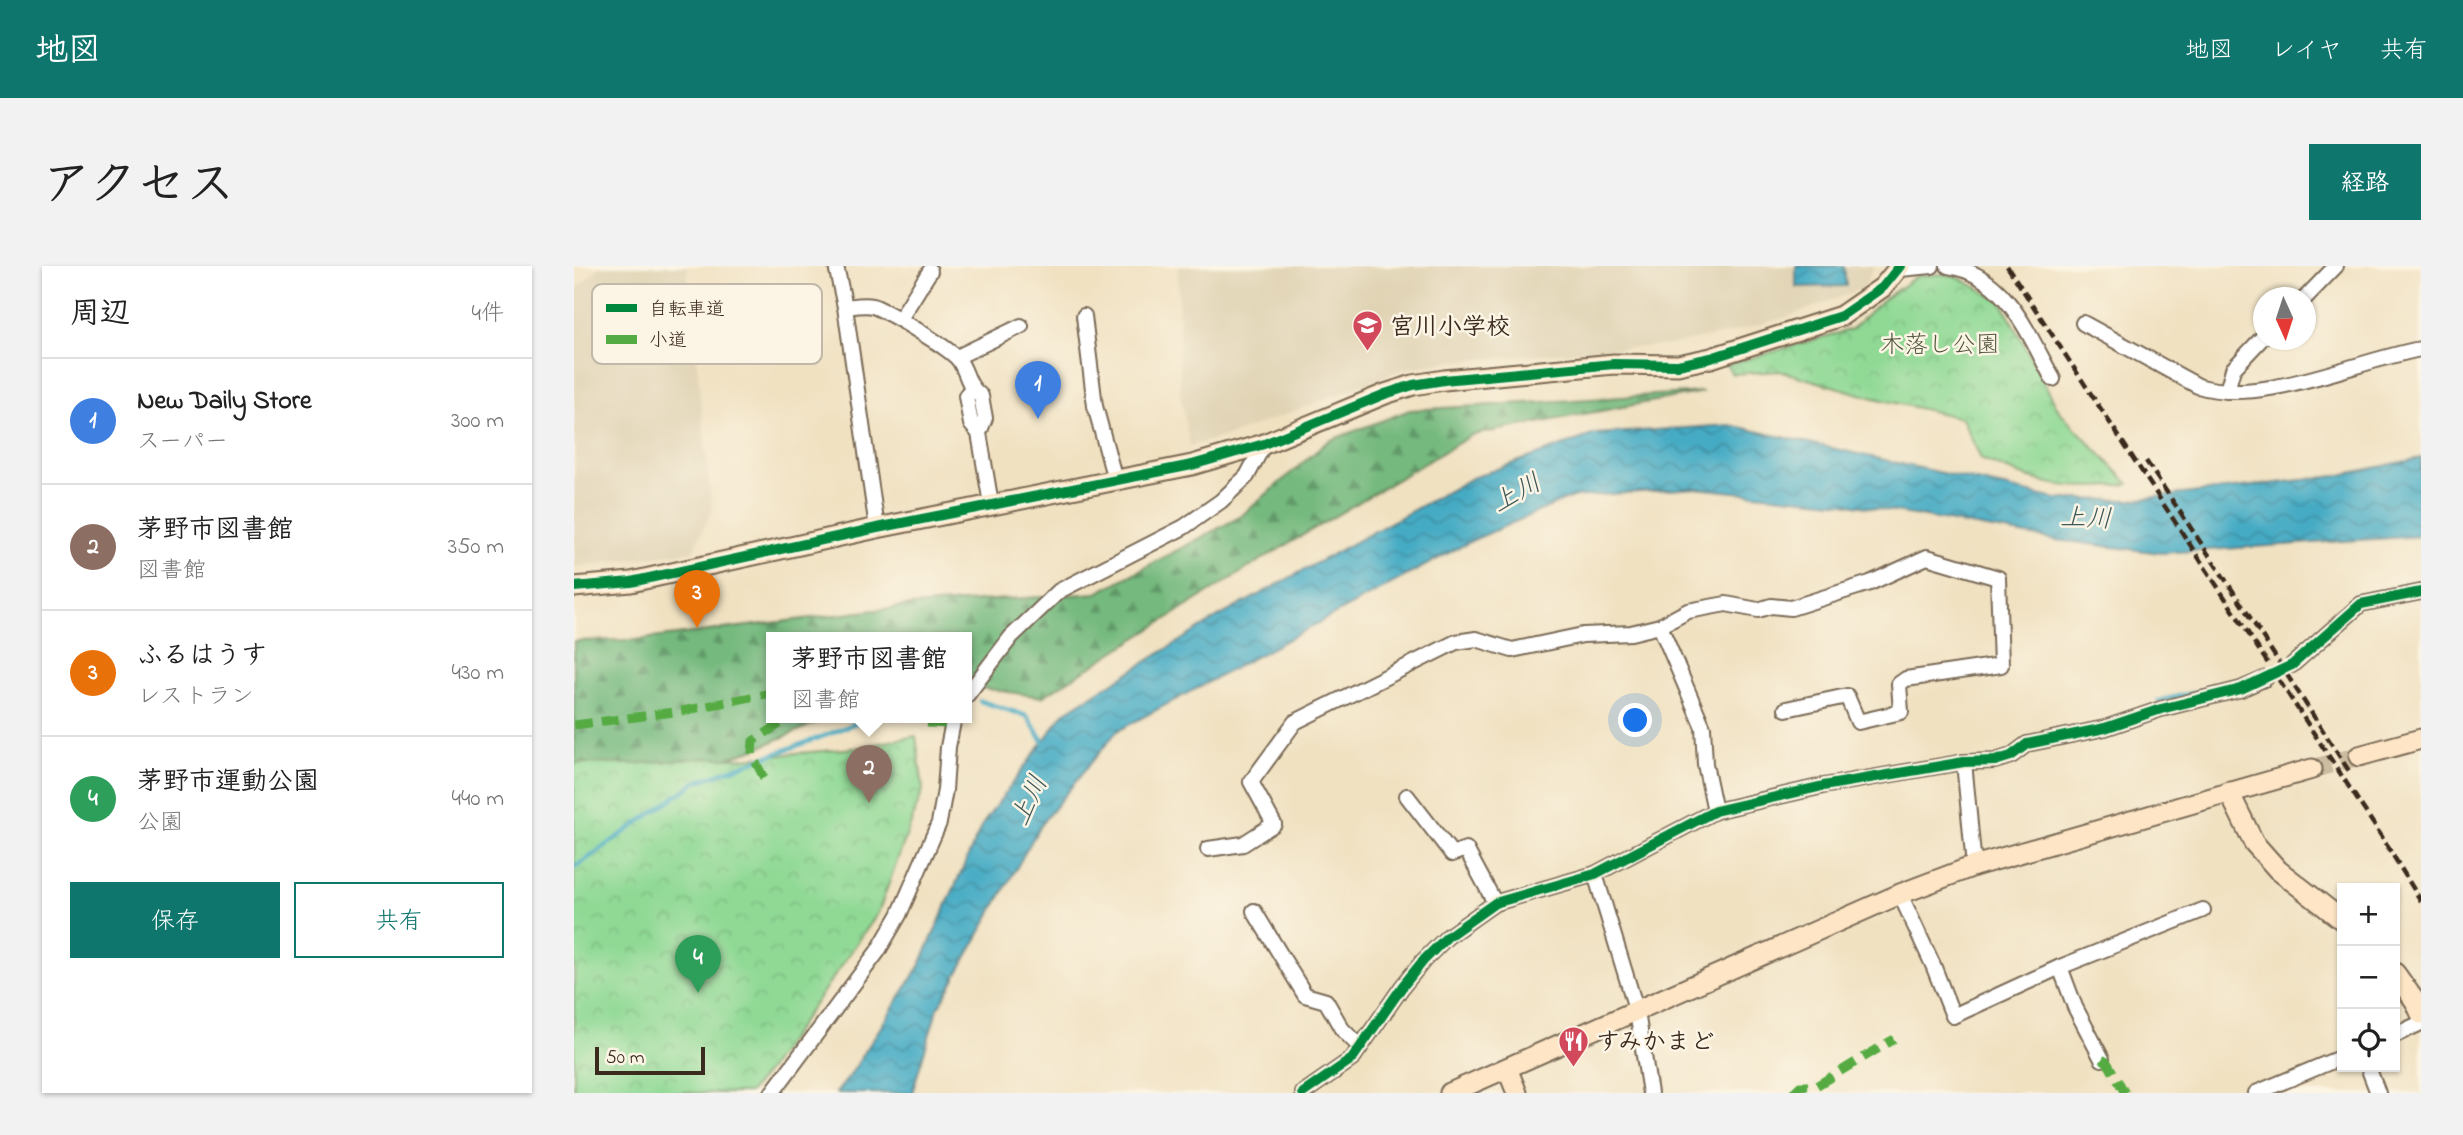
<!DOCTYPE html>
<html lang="ja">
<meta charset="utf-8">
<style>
:root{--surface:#fff;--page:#f2f2f2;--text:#222;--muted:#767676;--line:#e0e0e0;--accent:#0f766e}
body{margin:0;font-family:"Indie Flower","Klee One",sans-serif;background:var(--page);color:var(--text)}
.controls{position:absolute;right:21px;bottom:21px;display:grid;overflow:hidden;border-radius:0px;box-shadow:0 2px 5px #0004}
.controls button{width:63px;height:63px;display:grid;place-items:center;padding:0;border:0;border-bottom:2px solid var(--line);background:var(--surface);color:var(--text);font:35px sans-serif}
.compass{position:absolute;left:1679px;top:21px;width:63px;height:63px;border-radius:50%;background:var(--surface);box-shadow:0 2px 5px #0004;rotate:177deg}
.scale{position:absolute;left:21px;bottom:18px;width:110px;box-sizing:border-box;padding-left:7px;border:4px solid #3b2a1e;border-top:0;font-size:19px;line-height:24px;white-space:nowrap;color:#3b2a1e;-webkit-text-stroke:5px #fcf5e5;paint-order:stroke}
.you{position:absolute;left:1062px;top:455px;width:24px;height:24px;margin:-18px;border:5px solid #fff;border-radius:50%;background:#1a73e8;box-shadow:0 0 0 10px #1a73e833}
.badge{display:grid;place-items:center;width:46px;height:46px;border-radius:50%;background:var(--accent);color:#fff;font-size:23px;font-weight:700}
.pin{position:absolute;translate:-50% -58px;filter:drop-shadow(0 2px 4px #0008)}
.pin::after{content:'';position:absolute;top:37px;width:24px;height:21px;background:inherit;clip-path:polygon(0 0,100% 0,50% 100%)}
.popup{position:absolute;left:192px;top:366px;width:206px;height:91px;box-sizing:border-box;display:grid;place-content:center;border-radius:0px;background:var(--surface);filter:drop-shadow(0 2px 5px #0005);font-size:23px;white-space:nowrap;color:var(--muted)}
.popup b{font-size:26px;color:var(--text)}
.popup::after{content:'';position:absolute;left:50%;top:100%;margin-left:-14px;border:14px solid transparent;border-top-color:var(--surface)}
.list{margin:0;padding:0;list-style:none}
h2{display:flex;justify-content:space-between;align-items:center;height:91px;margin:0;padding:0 28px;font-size:30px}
h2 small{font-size:23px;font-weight:400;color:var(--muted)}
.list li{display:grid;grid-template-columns:46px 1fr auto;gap:21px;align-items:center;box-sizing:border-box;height:126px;padding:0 28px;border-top:2px solid var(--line)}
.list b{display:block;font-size:26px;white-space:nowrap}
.list p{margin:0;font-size:23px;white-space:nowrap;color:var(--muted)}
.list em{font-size:23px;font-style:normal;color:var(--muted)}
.actions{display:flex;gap:14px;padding:21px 28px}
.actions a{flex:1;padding:16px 0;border:2px solid var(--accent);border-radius:0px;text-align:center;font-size:24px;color:var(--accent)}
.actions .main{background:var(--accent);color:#fff}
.icon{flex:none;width:38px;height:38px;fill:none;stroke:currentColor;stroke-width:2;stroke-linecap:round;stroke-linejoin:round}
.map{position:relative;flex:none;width:1847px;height:827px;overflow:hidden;border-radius:0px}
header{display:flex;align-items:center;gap:42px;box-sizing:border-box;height:98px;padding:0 35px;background:var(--accent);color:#fff}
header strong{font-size:33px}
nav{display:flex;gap:38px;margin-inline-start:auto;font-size:24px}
.intro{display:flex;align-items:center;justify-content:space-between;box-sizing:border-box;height:168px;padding:0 42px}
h1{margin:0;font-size:49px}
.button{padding:18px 32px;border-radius:0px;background:var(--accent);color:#fff;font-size:24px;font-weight:700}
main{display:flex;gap:42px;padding:0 42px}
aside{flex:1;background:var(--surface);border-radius:0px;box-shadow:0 2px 5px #0004}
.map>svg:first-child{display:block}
.built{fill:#e0d3b4}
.forest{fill:url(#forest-firs);stroke:#58724e;stroke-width:2}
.park{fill:url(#park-crowns);stroke:#66825a;stroke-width:2}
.water{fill:url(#water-waves);stroke:#406a71;stroke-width:2}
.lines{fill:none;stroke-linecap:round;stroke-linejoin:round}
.stream{stroke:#45abc4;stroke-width:4.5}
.street-tunnel{stroke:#ccbca0;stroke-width:14;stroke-dasharray:14 7;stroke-linecap:butt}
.secondary-tunnel{stroke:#ccbca0;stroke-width:19;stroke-dasharray:19 10;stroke-linecap:butt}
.street-casing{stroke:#7a6a57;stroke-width:18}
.secondary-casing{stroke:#7a6a57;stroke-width:23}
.street{stroke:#fff;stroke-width:14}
.secondary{stroke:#fde5c5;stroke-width:19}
.rail{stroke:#3b2a1e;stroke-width:4.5;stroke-dasharray:10 5;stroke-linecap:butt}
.quiet{stroke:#55ab43;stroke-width:9;stroke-dasharray:18 9;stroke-linecap:butt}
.cycleway-casing{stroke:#fcf5e5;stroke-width:15}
.cycleway{stroke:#00873e;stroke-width:10}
.labels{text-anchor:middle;stroke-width:5;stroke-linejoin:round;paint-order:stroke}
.poi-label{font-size:24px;font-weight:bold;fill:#3b2a1e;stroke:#fcf5e5;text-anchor:start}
.park-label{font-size:24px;fill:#50563c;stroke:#fcf5e5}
.water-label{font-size:26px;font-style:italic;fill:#3e5758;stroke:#fcf5e5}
.key{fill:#fcf5e5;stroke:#c2b8a9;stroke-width:2}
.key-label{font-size:19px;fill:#3b2a1e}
</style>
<header>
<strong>地図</strong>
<nav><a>地図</a><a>レイヤ</a><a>共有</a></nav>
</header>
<div class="intro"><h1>アクセス</h1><a class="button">経路</a></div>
<main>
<aside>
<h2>周辺<small>4件</small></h2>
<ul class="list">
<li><span class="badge" style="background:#3f7fe0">1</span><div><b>New Daily Store</b><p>スーパー</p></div><em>300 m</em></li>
<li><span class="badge" style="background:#8d6e63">2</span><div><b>茅野市図書館</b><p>図書館</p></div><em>350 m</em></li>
<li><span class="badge" style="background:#e8710a">3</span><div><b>ふるはうす</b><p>レストラン</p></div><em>430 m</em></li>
<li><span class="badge" style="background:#2e9e5b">4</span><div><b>茅野市運動公園</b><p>公園</p></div><em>440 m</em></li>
</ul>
<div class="actions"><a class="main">保存</a><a>共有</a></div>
</aside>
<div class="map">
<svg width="1847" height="827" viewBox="0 0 1847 827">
<defs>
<pattern id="forest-firs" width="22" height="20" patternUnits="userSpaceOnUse" patternTransform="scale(1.75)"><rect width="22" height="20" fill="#74b97e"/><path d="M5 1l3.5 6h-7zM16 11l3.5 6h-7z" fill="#609767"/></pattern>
<pattern id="park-crowns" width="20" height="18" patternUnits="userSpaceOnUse" patternTransform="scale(1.75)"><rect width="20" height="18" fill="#90d995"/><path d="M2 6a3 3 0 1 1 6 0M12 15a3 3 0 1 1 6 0" fill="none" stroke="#7dba80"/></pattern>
<pattern id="water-waves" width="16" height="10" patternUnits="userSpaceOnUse" patternTransform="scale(1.75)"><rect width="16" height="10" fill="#45abc4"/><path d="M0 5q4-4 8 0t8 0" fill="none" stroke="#3b8b9f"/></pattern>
</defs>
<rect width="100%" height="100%" fill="#fcf5e5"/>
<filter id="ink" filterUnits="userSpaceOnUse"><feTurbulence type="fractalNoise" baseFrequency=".0143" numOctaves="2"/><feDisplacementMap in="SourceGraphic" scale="14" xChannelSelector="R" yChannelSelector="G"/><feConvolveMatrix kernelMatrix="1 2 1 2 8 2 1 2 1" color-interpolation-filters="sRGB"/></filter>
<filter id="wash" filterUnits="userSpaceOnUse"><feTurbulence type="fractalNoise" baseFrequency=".00686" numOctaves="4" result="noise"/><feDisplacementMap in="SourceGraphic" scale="28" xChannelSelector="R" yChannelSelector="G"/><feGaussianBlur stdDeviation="1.57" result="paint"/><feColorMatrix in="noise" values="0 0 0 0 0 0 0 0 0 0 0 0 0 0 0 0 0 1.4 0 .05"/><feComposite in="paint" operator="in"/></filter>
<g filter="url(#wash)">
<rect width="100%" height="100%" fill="#f0e1c1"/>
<!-- built -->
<g class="built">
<path d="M27,0H113L138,244L119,285L0,301V25Z"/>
<path d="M604,0H1300L1290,22L1213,51L1147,69L1095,79L868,96L825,105L657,169L616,180L606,127Z"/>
</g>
<!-- forest -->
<path class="forest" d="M1129,126L898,169L687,294L468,431L393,420V371H197V451H256L184,482L108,507L0,580V375L62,374L334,340L523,327L666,251L754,175L836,144Z"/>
<!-- park -->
<g class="park">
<path d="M1368,8L1384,11L1428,36L1485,145L1555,218C1493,226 1464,218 1407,193L1388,152L1300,132L1206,105L1158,108L1153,99L1278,63L1307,35L1343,10Z"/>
<path d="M342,470L349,524L304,647L193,806L175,827H0V497L58,498L130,492H169L282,482Z"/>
</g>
<!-- water -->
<g class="water">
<path d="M1222,0H1270L1272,20L1222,21Z"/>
<path d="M57,39L64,88L33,89L29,41Z"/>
<path d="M1156,159L1482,233L1557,234L1762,210L1847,192V270L1587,287L1482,274L1270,237L1121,222L998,231L897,275L543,465L467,558L363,744L338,827H262L275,811L346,699L408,559L490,447L644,351L898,212L1021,168Z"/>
</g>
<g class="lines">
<!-- stream -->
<g class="stream">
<path d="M406,435L453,450L471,478"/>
<path d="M1584,435L1641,422L1687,407"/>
<path d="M0,602L122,516L250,470L296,451"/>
</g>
</g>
</g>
<g filter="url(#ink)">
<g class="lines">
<!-- street-tunnel -->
<path class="street-tunnel" d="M1692,412L1718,399"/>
<!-- secondary-tunnel -->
<path class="secondary-tunnel" d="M1738,503L1785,490"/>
<defs>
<g id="street">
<path d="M262,0L271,41L303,262"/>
<path d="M1374,0C1432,8 1454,68 1479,113"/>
<path d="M1326,3L1358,0"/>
<path d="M1731,32L1762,0"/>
<path d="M271,41C280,40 291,38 299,40C313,45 375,82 384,93C394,106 392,119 407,130L411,152L405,167L417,238"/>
<path d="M510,50L521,140L541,214"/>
<path d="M326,53L356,5"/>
<path d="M1509,57L1624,120C1689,140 1780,95 1847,83"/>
<path d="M383,91L447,60"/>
<path d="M397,123L392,130L397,158L405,167"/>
<path d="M1653,125L1659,103L1689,71"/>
<path d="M1086,360L1114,345L1152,338L1184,344L1197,340L1217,342L1296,317L1353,291L1424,312L1427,399L1332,413L1325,418L1327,446L1284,456L1273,430L1212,443"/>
<path d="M1718,399L1787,338L1847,326"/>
<path d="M393,429L437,371L485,325L610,261L647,235L673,210L690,178"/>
<path d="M1390,496L1400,600"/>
<path d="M833,530L878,588L892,583L921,637"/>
<path d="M634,583L669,578L700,558L677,516L721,456L882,376L902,373L938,384L1009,369L1057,367L1086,360L1129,461L1131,498L1141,545"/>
<path d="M1021,608L1063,746L1076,827"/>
<path d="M1326,628L1359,699L1379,750L1486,701L1629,644"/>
<path d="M680,645L731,729L752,735L768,763L785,780"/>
<path d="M1486,701L1501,741L1528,793"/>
<path d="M1821,769L1847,757"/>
<path d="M1794,801L1804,827"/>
<path d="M198,827L304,685L325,649L365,557L371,524L374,481L380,451"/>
<path d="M729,827L778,793L828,721L849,695L873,671L921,637L1021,608L1141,545L1249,520L1390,496L1421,495L1437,490L1453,478L1531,462L1587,443L1667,423L1692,412"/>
<path d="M1682,827L1768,791"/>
</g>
<g id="secondary">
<path d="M0,321L57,316L303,262L618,199L690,178L811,128L839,119L870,114L1040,98L1104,99L1137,92L1267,50L1309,21L1326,0"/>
<path d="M1785,490L1847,473"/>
<path d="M1655,526L1680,577L1704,604L1768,654"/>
<path d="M1821,707L1841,735L1847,748"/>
<path d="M933,802L943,827"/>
<path d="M876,827L1326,628L1400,600L1738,503"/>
</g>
</defs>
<!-- street casing -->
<use href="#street" class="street-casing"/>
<!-- secondary casing -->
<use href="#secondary" class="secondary-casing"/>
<!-- street -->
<use href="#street" class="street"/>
<!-- secondary -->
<use href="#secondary" class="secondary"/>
<!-- rail -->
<g class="rail">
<path d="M1433,0L1806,568L1847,635"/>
<path d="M1572,195L1657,322L1775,505"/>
</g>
<!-- quiet -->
<g class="quiet">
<path d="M353,457L377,458"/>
<path d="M0,459L108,445L197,427"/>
<path d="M190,512L178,489L179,475L217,451"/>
<path d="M1528,793L1533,796L1551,827"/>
<path d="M1219,827L1226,820H1242L1320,773"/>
</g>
<defs>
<g id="cycleway">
<path d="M0,321L57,316L303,262L618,199L690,178L811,128L839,119L870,114L1040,98L1104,99L1137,92L1267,50L1309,21L1326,0"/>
<path d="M729,827L778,793L828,721L849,695L873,671L921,637L1021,608L1141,545L1249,520L1390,496L1421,495L1437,490L1453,478L1531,462L1587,443L1667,423L1718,399L1787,338L1847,326"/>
</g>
</defs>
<!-- cycleway casing -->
<use href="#cycleway" class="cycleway-casing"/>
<!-- cycleway -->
<use href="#cycleway" class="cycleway"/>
</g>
</g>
<!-- icons -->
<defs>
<symbol id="school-pin" viewBox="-11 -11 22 30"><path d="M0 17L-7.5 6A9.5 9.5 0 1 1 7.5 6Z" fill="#d1495b" stroke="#fcf5e5"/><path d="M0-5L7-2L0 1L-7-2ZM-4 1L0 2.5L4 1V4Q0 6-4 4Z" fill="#fff"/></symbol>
<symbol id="restaurant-pin" viewBox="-11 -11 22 30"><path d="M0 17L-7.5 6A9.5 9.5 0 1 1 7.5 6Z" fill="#d1495b" stroke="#fcf5e5"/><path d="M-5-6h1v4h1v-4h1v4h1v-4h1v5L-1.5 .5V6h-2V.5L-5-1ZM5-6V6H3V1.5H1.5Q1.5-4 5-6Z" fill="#fff"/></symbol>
</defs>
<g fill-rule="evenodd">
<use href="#school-pin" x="776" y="42" width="35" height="47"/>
<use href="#restaurant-pin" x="982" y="758" width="35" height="47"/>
</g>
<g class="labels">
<!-- poi labels -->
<g class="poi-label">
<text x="816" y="68">宮川小学校</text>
<text x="1022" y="783">すみかまど</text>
</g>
<!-- park labels -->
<g class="park-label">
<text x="1366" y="86">木落し公園</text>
</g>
<!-- water labels -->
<g class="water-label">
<text transform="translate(942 226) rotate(-29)" y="9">上川</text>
<text transform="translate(1512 251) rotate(2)" y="9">上川</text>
<text transform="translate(454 534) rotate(-65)" y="9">上川</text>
</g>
</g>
<!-- legend -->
<rect x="18" y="18" width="230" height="80" rx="10" class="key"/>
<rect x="32" y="38" width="31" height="8" fill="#00873e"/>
<rect x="32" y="69" width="31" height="9" fill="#55ab43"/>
<g class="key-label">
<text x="75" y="49">自転車道</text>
<text x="75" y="80">小道</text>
</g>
</svg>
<div class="controls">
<button>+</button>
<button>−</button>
<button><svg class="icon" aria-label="locate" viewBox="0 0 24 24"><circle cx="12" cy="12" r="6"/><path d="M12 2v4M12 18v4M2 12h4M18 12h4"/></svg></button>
</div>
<svg class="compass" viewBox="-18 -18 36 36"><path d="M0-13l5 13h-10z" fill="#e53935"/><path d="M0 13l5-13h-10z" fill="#767676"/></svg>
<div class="scale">50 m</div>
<div class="you"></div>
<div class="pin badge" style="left:464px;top:153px;background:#3f7fe0">1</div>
<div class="pin badge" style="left:295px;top:537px;background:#8d6e63">2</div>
<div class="popup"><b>茅野市図書館</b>図書館</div>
<div class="pin badge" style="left:123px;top:362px;background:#e8710a">3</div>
<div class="pin badge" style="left:124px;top:727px;background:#2e9e5b">4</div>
</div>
</main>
